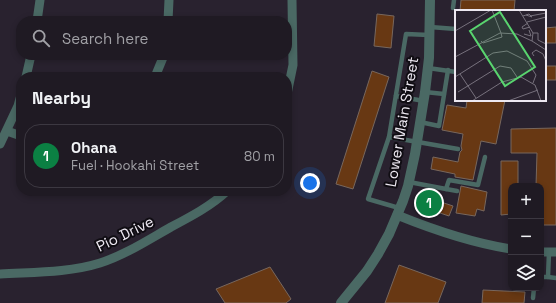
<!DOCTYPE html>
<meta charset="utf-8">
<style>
:root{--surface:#1f1a23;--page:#27232b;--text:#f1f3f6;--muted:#a1a1a6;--line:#3c3841;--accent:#0b8043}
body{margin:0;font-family:"Space Grotesk",sans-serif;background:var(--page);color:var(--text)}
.controls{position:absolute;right:12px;bottom:12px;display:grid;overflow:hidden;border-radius:8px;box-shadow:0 2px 6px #0003}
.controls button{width:36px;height:36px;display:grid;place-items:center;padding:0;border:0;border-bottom:1px solid var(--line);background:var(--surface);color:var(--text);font:20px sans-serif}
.you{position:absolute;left:310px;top:183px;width:14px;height:14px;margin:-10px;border:3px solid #fff;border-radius:50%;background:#1a73e8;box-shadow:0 0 0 6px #1a73e833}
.badge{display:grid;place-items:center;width:26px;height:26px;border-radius:50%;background:var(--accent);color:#fff;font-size:13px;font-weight:700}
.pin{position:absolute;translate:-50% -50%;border:2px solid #fff;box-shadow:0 1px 4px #0006}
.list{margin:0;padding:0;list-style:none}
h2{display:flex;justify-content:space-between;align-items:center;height:52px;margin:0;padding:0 16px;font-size:17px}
h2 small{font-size:13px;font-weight:400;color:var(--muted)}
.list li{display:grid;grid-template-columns:26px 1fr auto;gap:12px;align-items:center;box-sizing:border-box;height:64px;margin:0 8px 8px;padding:0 8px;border:1px solid var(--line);border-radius:16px}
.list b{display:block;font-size:15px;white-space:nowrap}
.list p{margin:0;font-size:13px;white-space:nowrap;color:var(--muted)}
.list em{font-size:13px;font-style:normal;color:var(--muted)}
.icon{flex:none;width:22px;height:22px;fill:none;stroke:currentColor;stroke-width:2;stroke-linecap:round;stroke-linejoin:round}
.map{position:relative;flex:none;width:556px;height:303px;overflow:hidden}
.search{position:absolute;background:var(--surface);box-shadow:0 2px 6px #0003;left:16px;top:16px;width:276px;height:44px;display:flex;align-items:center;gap:10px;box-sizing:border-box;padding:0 14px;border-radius:16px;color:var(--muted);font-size:15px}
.panel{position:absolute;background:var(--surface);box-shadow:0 2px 6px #0003;left:16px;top:72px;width:276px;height:124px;border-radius:16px}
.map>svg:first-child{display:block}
.building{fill:#683813;stroke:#78675d}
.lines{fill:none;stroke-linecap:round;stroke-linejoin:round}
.service{stroke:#4a6964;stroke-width:4.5}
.minor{stroke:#4a6964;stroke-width:9}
.tertiary{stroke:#4a6964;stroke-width:10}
.labels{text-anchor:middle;stroke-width:4;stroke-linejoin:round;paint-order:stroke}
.street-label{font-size:15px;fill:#ede8f1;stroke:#100d13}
.inset-road{fill:none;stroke:#77717d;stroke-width:1}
.view{fill:#59d56f;fill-opacity:0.15;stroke:#59d56f;stroke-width:2}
.inset-edge{fill:none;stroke:#ede8f1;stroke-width:2}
</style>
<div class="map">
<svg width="556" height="303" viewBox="0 0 556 303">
<rect width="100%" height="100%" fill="#29222f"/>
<!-- building -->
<g class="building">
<path d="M461,0H515L514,11H460Z"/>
<path d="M377,14L394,16L391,48L374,46Z"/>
<path d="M556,27V43H545V28Z"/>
<rect x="545" y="66" width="11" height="14"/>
<path d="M372,71L389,77L353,189L336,184Z"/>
<path d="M467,100H505L496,144L481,141L473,180L455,177V174L431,169L433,157L458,162L460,152L462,150L461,146L463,134L442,130L447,105L466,108Z"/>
<path d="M556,128V225H541V186H536L537,153H511V129Z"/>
<path d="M501,161H518V186H511V214L501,215Z"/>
<path d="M461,186L487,192L484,211L477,209L475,216L456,213Z"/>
<path d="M429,198L453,206L449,216L425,208Z"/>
<path d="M399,265L446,282L438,303H385Z"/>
<path d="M270,267L291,299L286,303H225L216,289Z"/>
<path d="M483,290L525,292L524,303H482Z"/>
</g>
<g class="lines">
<!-- service -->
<g class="service">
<path d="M453,8L454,0"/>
<path d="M430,27L456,29"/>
<path d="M428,68L456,72"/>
<path d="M425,92L444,94"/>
<path d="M396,96L424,101"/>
<path d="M420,122L439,126L448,70"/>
<path d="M389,137L458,149"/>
<path d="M409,182L446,189"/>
<path d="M457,191L446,189L449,180L478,185L485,157"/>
<path d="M399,208L368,199L389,137L406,34L429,35"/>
<path d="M541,277H548L549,252"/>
<path d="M548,277L556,278"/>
<path d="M533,298L534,288"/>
</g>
<!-- minor -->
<g class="minor">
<path d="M37,21L40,0"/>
<path d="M168,21L169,0"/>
<path d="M26,77L31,55"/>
<path d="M155,77L164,55"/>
<path d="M287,94L293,65L292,0"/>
<path d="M7,131L21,136"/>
<path d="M0,144L18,106L21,95"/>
<path d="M397,215C434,230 472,243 511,249"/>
<path d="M541,252H556"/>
<path d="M0,274C33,272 68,273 100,263C125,255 148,240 171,227C190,217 211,206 227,191"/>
</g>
<!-- tertiary -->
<path class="tertiary" d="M341,303L367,271L378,254L389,234L403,201L408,186L415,154L425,92L429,58L430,0"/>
</g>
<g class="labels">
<!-- street labels -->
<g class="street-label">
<text transform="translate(402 122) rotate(-80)" y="5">Lower Main Street</text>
<text transform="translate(125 234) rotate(-26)" y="5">Pio Drive</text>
</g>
</g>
<!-- overview -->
<g transform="translate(455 10)">
<rect width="91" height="91" fill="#29222f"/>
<path class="inset-road" d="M37,0L46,23M68,6L74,4L77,7L71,5M75,6L91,3M72,12L91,7M73,13L67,17L68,19L75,17M0,21L36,0M78,23H83V30L91,34M69,24L76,26L74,20M26,31L28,33L47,27L46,23M77,31L91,40M79,46L77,43L81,40L88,44L91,51M0,47L45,23L62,24L77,31L78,23L64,0M5,64L21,88M0,67L38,43L52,41L72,51L81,65L78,73M3,82L45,56L56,58L62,67M17,91L47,72L66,67L80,75L86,91M53,91L83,80"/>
<path class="view" d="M45,2L80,57L50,76L15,21Z"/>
<rect width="91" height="91" class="inset-edge"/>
</g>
</svg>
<div class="controls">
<button>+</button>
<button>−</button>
<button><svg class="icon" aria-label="layers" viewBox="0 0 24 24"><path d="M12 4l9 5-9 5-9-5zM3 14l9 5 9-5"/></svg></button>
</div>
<div class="you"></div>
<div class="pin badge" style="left:429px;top:203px">1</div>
<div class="search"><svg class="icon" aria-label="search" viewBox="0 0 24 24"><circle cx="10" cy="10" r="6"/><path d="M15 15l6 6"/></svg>Search here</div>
<section class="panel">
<h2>Nearby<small></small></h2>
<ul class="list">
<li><span class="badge">1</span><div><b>Ohana</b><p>Fuel · Hookahi Street</p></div><em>80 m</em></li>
</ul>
</section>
</div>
